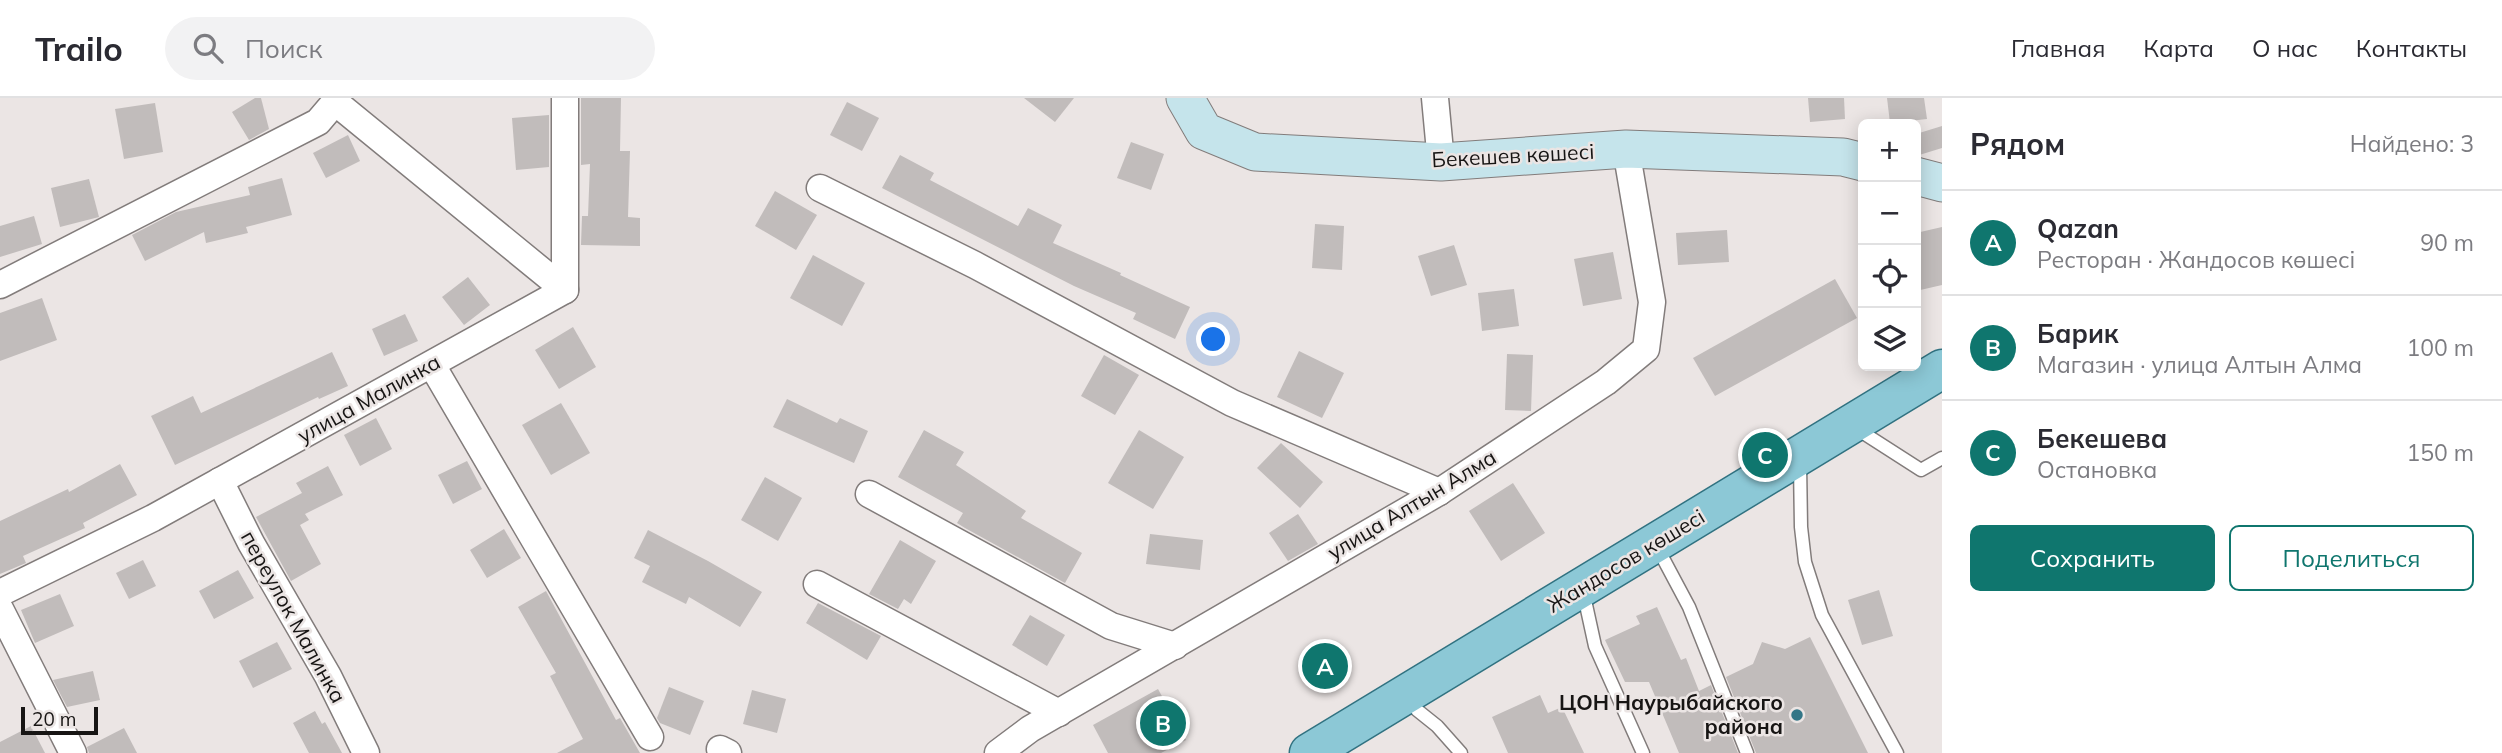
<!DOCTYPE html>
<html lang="ru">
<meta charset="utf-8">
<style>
:root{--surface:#fff;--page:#f2f2f3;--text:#2b2b33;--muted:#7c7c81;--line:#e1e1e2;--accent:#0f766e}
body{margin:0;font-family:Mulish,sans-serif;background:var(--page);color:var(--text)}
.controls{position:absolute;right:21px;top:21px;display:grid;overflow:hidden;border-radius:10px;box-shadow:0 4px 18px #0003}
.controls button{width:63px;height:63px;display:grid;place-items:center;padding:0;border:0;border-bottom:2px solid var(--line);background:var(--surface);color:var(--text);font:35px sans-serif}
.scale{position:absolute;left:21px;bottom:18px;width:77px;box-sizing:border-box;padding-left:7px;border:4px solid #171514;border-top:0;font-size:19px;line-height:24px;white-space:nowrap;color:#171514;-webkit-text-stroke:5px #ebe5e4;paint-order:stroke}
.you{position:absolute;left:1214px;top:242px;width:24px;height:24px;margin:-18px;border:5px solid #fff;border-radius:50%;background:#1a73e8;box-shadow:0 0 0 10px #1a73e833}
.badge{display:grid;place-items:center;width:46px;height:46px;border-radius:50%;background:var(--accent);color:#fff;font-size:23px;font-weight:700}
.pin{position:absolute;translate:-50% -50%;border:4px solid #fff;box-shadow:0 2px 7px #0006}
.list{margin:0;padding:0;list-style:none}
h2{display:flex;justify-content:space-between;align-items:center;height:91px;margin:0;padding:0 28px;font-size:30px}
h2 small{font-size:23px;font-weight:400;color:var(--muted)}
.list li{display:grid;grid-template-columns:46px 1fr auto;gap:21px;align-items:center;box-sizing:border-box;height:105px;padding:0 28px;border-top:2px solid var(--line)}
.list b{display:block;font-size:26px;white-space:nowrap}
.list p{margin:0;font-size:23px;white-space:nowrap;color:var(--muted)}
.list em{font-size:23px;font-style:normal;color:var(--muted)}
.actions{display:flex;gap:14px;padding:21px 28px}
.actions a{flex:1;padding:16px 0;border:2px solid var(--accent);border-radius:10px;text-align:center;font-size:24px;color:var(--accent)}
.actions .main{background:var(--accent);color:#fff}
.icon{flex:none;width:38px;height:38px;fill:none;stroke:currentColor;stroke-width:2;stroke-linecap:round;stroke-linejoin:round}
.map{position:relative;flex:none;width:1942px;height:655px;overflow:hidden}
header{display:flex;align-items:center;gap:42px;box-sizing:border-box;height:98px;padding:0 35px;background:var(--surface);border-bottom:2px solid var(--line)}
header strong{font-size:33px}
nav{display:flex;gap:38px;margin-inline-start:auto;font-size:24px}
.search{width:490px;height:63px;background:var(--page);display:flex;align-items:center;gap:18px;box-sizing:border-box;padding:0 24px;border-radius:38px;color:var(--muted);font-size:26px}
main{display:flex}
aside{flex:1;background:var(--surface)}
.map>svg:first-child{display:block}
.building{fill:#c1bcbb}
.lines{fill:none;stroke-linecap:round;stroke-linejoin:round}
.lane-casing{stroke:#827c7b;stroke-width:15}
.street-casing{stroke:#827c7b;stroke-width:29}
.secondary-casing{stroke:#827c7b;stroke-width:39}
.primary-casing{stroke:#317281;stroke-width:41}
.lane{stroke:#fff;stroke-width:12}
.street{stroke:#fff;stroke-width:26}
.secondary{stroke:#c5e4eb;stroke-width:37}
.primary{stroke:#8cc8d6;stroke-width:38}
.poi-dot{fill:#337687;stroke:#ebe5e4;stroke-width:2.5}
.labels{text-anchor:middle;stroke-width:5;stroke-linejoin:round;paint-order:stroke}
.street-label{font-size:21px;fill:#171514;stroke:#ebe5e4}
.poi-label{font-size:21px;font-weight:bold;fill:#171514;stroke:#ebe5e4;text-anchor:end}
</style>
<header>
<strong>Trailo</strong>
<div class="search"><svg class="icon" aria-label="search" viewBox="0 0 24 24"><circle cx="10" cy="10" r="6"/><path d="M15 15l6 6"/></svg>Поиск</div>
<nav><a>Главная</a><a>Карта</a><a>О нас</a><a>Контакты</a></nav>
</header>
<main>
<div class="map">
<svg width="1942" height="655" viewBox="0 0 1942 655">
<rect width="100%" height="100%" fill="#ebe5e4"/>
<!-- building -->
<g class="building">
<path d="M255,0H261L269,31L249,42L232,14Z"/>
<path d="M581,0H621L620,53H630L628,119L640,120V148L581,147L582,118H588L590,66L581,67Z"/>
<path d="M1024,0H1074L1055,24Z"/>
<path d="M1808,0H1844L1845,21L1810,24Z"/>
<path d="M1887,0H1924L1927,21L1890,25Z"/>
<path d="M847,4L879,20L862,53L830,37Z"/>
<path d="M155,5L163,54L124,61L115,11Z"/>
<path d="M549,17V69L516,72L512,20Z"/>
<path d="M1942,28V50L1916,58V36Z"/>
<path d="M348,37L360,63L326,80L313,55Z"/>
<path d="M1131,44L1164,56L1151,92L1117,80Z"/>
<path d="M900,57L934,75L930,82L1018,128L1028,110L1062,127L1053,145L1121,175L1120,177L1190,209L1175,241L1133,221L1136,215L1074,188L882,90Z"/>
<path d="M282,80L292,117L246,129L248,135L206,145L204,134L145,163L132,137L176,114L250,97L248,89Z"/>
<path d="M89,81L99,119L60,129L51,90Z"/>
<path d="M775,93L817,117L796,152L755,128Z"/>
<path d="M34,118L42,146L0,159V128Z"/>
<path d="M1315,126L1344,128L1342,172L1312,170Z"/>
<path d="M1942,129V187L1916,193V135Z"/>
<path d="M1727,132L1729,164L1678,167L1676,135Z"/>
<path d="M1454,147L1467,187L1431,198L1418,158Z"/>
<path d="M1613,154L1622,201L1583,208L1574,161Z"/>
<path d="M813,157L865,185L842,228L790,200Z"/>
<path d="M468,179L490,207L464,227L442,199Z"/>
<path d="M1835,181L1857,220L1715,298L1693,260Z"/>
<path d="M1514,191L1519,228L1482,233L1478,195Z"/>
<path d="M42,200L57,242L0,263V215Z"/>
<path d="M405,216L418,243L384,258L372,231Z"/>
<path d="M573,229L596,269L559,291L535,252Z"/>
<path d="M1299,253L1344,275L1322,320L1277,299Z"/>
<path d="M332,254L348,288L319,301L318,299L175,367L151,318L193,298L201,315Z"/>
<path d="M1507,256L1533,257L1531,313L1505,312Z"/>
<path d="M1104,257L1139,277L1115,317L1081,298Z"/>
<path d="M787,301L837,325L840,320L868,333L854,365L773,329Z"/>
<path d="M561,305L590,355L551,377L522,327Z"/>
<path d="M376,320L392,351L360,368L344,337Z"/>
<path d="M924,332L964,354L956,367L1026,413L1021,420L1082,455L1065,485L965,430L957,425L963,415L898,379Z"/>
<path d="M1139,332L1184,359L1153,411L1108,385Z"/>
<path d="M1281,345L1323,384L1300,410L1257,370Z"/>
<path d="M467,363L482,391L453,406L438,377Z"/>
<path d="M120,366L137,397L83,425L85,430L23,458L26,465L0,476V423L68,391L69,394Z"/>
<path d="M328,368L343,397L305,416L309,422L300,427L321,466L291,483L256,419L302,395L296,385Z"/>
<path d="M765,379L802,400L778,443L741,422Z"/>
<path d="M1513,385L1545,435L1501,463L1469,413Z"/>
<path d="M1298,416L1318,446L1288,463L1269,435Z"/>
<path d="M504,431L521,460L487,480L470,452Z"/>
<path d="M648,432L708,463L762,494L740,529L689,499L686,506L642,484L650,468L634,460Z"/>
<path d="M1150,436L1203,442L1200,472L1146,466Z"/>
<path d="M900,442L936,463L911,506L904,501L898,511L869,496Z"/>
<path d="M143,462L156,488L129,501L116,475Z"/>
<path d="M238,472L254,500L214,521L199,493Z"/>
<path d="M1879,492L1893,538L1862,547L1848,502Z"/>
<path d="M546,493L616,622L620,620L640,655H557L583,641L550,578L556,575L518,509Z"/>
<path d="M60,496L74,528L35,545L21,512Z"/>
<path d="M818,505L881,538L867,562L806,525Z"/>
<path d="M1657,509L1681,562L1686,560L1699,593L1711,587L1738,655H1679L1649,584H1625L1605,542L1640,526L1636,518Z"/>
<path d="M1030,517L1065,537L1047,568L1012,547Z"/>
<path d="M1810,539L1868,655H1756L1726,579L1753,566L1762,544L1785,551Z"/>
<path d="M277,544L292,571L253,590L239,563Z"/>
<path d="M93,573L100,602L67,609L53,582Z"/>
<path d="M669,589L704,603L690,637L660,625L657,620Z"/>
<path d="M1158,591L1186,642L1161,655H1108L1093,627Z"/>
<path d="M752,592L786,601L777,635L743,626Z"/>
<path d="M1540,597L1548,615L1562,609L1584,655H1508L1492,619Z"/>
<path d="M315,613L322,626L325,624L342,655H309L293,625Z"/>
<path d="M31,628L45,655H0V644Z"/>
<path d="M124,630L137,655H89L87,649Z"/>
</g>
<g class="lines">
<defs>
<g id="lane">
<path d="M1854,329L1921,372L1942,360"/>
<path d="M1800,366L1801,429L1805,464L1822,517L1897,655"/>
<path d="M1657,449L1689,509L1747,655"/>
<path d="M1583,493L1595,548L1643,655"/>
<path d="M1408,601L1417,612L1437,628L1461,655"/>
</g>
<g id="street">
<path d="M1435,0L1441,64"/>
<path d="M335,4L565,192"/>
<path d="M820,90L975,167L1232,305L1439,394"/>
<path d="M0,187L318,24L335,4V0"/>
<path d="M432,267L650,639"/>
<path d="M220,383L251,445L328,578L366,655"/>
<path d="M869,396L1111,528L1175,548"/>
<path d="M817,486L1059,615"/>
<path d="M0,495L153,420L565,192V0"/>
<path d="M0,511L73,655"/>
<path d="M720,651L728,655"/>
<path d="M998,655L1030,631L1439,394L1606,284L1646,251L1652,204L1626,51"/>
</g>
<g id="secondary">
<path d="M1185,0L1204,33L1255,54L1441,64L1626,51L1843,59L1863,64"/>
<path d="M1916,78L1942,85"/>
</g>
<path id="primary" d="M1309,655L1942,271"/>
</defs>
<!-- lane casing -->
<use href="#lane" class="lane-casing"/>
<!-- street casing -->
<use href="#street" class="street-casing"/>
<!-- secondary casing -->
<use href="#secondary" class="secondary-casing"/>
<!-- primary casing -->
<use href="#primary" class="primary-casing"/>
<!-- lane -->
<use href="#lane" class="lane"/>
<!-- street -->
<use href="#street" class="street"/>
<!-- secondary -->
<use href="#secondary" class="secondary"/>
<!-- primary -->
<use href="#primary" class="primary"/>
</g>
<!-- markers -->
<circle class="poi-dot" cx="1797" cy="617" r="7"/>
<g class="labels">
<!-- street labels -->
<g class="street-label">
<text transform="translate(1513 58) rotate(-3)" y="7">Бекешев көшесі</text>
<text transform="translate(369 301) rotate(-29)" y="7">улица Малинка</text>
<text transform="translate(1412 407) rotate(-31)" y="7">улица Алтын Алма</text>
<text transform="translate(1626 463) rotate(-31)" y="7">Жандосов көшесі</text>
<text transform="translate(293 519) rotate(61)" y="7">переулок Малинка</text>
</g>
<!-- poi labels -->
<g class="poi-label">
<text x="1783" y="612">ЦОН Наурыбайского<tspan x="1783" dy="24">района</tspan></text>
</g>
</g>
</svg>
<div class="controls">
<button>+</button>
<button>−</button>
<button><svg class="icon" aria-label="locate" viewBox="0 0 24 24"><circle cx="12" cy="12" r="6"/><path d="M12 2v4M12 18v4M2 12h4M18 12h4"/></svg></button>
<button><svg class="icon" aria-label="layers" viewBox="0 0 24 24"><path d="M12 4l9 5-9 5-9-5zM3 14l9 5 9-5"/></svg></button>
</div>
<div class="scale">20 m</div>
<div class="you"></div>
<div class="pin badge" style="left:1325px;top:568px">A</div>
<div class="pin badge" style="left:1163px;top:625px">B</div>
<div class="pin badge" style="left:1765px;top:357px">C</div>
</div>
<aside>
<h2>Рядом<small>Найдено: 3</small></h2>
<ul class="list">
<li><span class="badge">A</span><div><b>Qazan</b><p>Ресторан · Жандосов көшесі</p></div><em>90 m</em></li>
<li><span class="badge">B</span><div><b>Барик</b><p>Магазин · улица Алтын Алма</p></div><em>100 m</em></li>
<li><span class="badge">C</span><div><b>Бекешева</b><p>Остановка</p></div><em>150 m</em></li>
</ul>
<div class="actions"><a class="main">Сохранить</a><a>Поделиться</a></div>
</aside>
</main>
